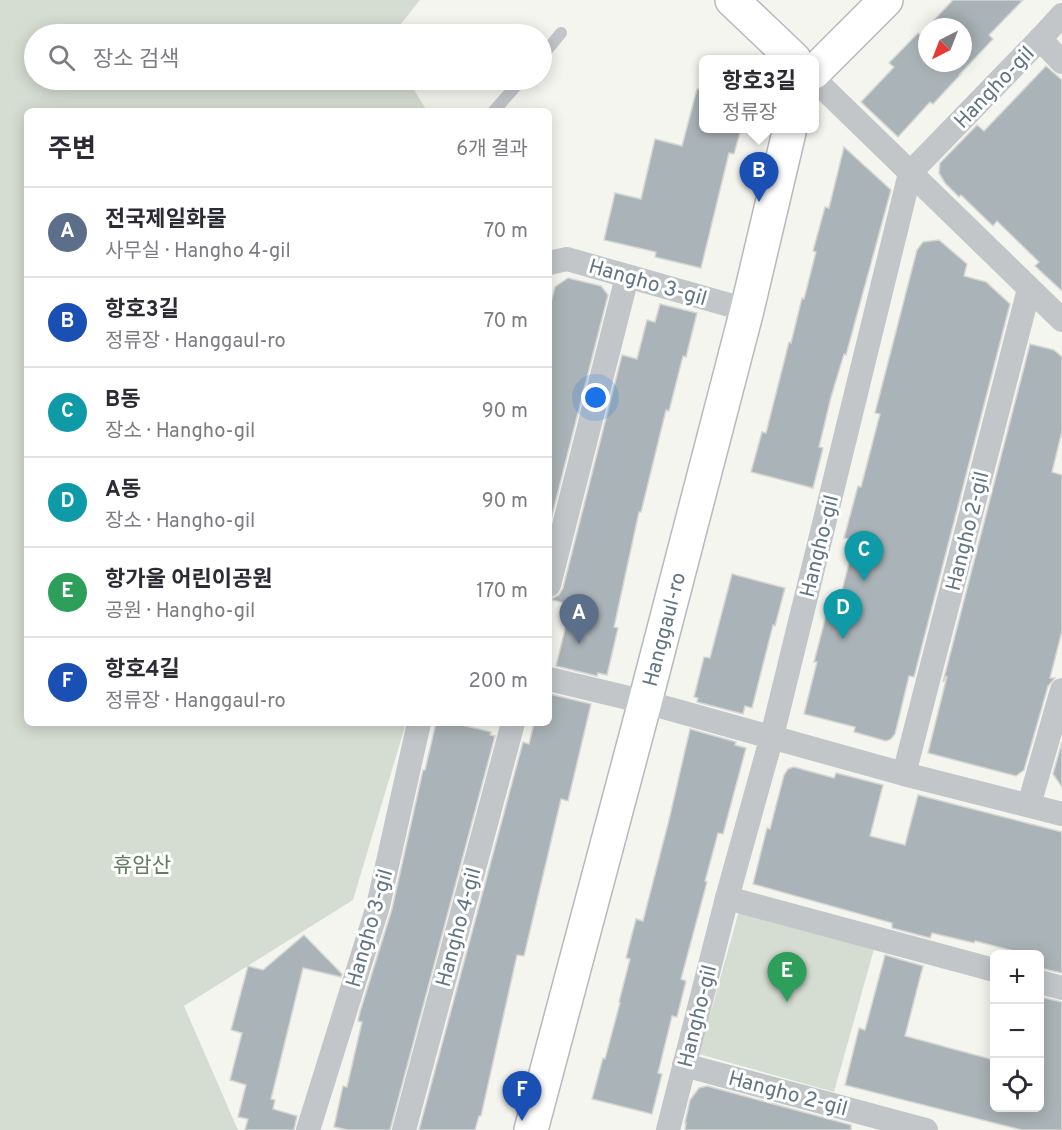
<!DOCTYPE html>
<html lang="ko">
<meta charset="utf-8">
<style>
:root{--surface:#fff;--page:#f2f2f3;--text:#2b2b33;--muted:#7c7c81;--line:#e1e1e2;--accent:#2563eb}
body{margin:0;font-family:Overpass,"Noto Sans KR",sans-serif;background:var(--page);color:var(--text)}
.controls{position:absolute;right:18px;bottom:18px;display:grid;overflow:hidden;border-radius:9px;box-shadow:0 3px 15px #0003}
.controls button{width:54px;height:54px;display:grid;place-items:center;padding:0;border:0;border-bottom:2px solid var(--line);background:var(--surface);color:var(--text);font:30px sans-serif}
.compass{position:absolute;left:918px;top:18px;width:54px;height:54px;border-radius:50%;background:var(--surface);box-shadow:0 3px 15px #0003;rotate:222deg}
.you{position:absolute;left:596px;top:398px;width:21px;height:21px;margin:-15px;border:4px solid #fff;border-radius:50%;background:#1a73e8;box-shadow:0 0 0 9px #1a73e833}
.badge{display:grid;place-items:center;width:39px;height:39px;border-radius:50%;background:var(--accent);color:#fff;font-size:20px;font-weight:700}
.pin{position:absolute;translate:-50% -50px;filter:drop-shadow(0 2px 3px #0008)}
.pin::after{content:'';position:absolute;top:32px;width:21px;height:18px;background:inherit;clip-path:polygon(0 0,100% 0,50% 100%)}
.popup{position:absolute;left:699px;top:55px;width:120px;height:78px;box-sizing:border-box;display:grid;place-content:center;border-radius:9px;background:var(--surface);filter:drop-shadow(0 2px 4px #0005);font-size:20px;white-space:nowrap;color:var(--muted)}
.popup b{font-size:22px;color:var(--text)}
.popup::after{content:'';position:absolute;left:50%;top:100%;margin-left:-12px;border:12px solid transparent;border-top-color:var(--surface)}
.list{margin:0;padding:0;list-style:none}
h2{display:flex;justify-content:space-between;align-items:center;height:78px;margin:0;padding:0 24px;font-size:26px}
h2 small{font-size:20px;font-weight:400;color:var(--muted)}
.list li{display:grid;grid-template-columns:39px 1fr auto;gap:18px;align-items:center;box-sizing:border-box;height:90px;padding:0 24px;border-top:2px solid var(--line)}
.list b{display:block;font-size:22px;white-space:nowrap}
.list p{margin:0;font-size:20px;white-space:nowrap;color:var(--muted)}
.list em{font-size:20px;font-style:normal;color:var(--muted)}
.icon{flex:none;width:33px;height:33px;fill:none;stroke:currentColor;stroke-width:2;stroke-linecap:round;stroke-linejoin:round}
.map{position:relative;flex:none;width:1062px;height:1130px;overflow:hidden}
.search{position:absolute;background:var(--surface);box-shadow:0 3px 15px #0003;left:24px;top:24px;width:528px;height:66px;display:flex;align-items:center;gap:15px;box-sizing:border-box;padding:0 21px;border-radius:33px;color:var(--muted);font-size:22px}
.panel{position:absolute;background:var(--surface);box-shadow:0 3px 15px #0003;left:24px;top:108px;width:528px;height:618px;border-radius:9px}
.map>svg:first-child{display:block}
.green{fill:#d5dcd1}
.building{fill:#aab3b7;stroke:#d6d6d3;stroke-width:1.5;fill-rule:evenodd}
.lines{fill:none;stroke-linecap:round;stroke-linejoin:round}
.secondary-casing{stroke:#b4babe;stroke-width:36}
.lane{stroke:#c2c6c9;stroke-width:12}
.street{stroke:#c2c6c9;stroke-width:24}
.secondary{stroke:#fff;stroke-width:33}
.labels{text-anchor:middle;stroke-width:6;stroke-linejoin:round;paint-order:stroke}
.street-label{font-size:21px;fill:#627583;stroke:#fff}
.park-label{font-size:21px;fill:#667a61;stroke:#fff}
</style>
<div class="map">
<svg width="1062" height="1130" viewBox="0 0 1062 1130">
<rect width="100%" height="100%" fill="#f5f5f0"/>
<!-- green -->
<g class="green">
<path d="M0,0H420L393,34H34V80H408L427,111H27V723H406L353,900L184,1006L238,1130H0Z"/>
<path d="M739,911L874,949L834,1092L699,1054Z"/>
</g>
<!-- building -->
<g class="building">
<path d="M953,0H1023L989,35L993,39L960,74H961L933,104L930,102L898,137L861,102L894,67L889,63L918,33L920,35ZM927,27H963V63H927Z"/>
<path d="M1046,66L1062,80V291L1035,266L1039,262L997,221L993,226L961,195L959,197L945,183L939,173L940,163L977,125L984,131Z"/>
<path d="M697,89L704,90V129H741L734,154L729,153L701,268L655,257L656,252L604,240L615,193L641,199L655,139L682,146Z"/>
<path d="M844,147L891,190L846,355L844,354L831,397L819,447L823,448L813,488L751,472L762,432L766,433L789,342L791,343L802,298L804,299L816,252L813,251L825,207L829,208Z"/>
<path d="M939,240L967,264L964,276L986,282L1010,304L914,677L909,676L895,734L891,739L886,741L854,732L855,727L804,714L817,662H814L829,604L838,606L855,540L844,538L858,486L861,487L880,414L875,413L917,250L923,242Z"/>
<path d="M568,278L601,286L608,295L549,527V310L555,287Z"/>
<path d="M660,304L697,313L686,357L683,356L669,411L666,410L641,512H639L614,627L618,628L607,675L598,673L597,676L556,666L571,605L549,599L553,598L559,595L563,588L622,355L637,359L647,320L655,322Z"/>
<path d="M1030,344L1054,350L1062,357V431L1052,472L1062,475V631L1050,678H1055L1048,686L1024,770L1016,776L928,753L947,676L943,682Z"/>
<path d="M732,574L785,588L775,626L773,625L752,708L745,706L743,714L697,702L698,698L694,697L704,657L710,658Z"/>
<path d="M550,694L591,704L568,801L561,799L524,956L517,955L481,1116H479L475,1130H419L523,742L529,744L534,723H549Z"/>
<path d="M436,723H454L491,732L490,735L495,736L390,1130H348L334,1127L343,1086L347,1087L362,1022L358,1021L360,1012L392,909L423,770H425Z"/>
<path d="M690,729L736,742L735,745L746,748L723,834L718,833L705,881L707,882L681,979L686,981L677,1017L672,1016L658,1073L662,1074L652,1114L592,1099L603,1058L605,1059L620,1003L619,1002L630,959L626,958L636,919L643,921L669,820Z"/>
<path d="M1062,742V787L1053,774Z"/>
<path d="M794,767L834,778L836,773L883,785L870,836L905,845L918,795L1062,832V973L1040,968V954H1026L975,941L974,943L932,933L930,938L892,928V923L753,884L767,828L770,829L784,775L788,769Z"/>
<path d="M304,935L342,974L341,977L303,968L271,1099L275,1100L273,1109L297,1116L294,1130H245L248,1119L238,1117L246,1085L230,1080L242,1033L231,1030L248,966L263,970Z"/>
<path d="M885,955L923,966L905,1036L994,1060V1107H1040V997L1062,1002V1130H1022L845,1085L859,1028L865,1030Z"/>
<path d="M707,1086L851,1125V1130H685L686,1123H685L690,1100L699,1088Z"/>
</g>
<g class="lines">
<defs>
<g id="secondary">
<path d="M732,0L794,59"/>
<path d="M814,72L886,0"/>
<path id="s1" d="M531,1130L645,702L747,310L790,128"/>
</g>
</defs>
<!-- secondary casing -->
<use href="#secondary" class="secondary-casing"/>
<!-- lane -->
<g class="lane">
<path d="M542,56L561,33"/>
<path d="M494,111L521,80"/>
</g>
<!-- street -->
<g class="street">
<path d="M1040,39L1062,62"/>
<path d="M814,79L1062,320"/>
<path d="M549,263L567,259L747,310"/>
<path d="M549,585L627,277"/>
<path d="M549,679L645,702L904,774L1062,814"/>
<path d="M904,774L1029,289"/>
<path d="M1029,805L1062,690"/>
<path d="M727,898L994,970"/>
<path d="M1040,982L1062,988"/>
<path d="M684,1065L926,1130"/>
<path d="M308,1130L378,906L419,723"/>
<path d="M404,1130L513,723"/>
<path d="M668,1130L727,898L772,736L910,173L1040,39L1062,15"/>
</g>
<!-- secondary -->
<use href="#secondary" class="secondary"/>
</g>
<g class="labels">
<!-- street labels -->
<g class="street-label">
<text transform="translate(994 87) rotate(-46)" y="7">Hangho-gil</text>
<text transform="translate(648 282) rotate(16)" y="7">Hangho 3-gil</text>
<text transform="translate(967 531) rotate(-76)" y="7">Hangho 2-gil</text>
<text transform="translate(819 546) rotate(-76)" y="7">Hangho-gil</text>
<text dy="7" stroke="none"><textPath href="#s1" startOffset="518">Hanggaul-ro</textPath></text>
<text transform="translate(458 927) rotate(-75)" y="7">Hangho 4-gil</text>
<text transform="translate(369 928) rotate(-74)" y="7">Hangho 3-gil</text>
<text transform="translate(697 1016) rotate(-76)" y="7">Hangho-gil</text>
<text transform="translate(788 1093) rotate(15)" y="7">Hangho 2-gil</text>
</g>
<!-- park labels -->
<g class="park-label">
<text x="142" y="872">휴암산</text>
</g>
</g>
</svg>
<div class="controls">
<button>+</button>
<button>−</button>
<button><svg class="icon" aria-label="locate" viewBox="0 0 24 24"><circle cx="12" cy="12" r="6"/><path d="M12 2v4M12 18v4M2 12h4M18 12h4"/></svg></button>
</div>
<svg class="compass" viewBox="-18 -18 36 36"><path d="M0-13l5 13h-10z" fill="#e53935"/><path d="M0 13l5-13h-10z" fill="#7c7c81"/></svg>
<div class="you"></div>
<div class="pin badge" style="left:579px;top:644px;background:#5c6f8a">A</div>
<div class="pin badge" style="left:759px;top:202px;background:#1a4fb4">B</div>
<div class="popup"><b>항호3길</b>정류장</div>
<div class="pin badge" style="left:864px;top:581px;background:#0f9aa8">C</div>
<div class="pin badge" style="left:843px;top:639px;background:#0f9aa8">D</div>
<div class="pin badge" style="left:787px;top:1002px;background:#2e9e5b">E</div>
<div class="pin badge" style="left:522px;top:1121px;background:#1a4fb4">F</div>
<div class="search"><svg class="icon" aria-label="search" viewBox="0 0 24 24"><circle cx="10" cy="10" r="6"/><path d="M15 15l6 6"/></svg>장소 검색</div>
<section class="panel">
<h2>주변<small>6개 결과</small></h2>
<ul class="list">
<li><span class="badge" style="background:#5c6f8a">A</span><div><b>전국제일화물</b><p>사무실 · Hangho 4-gil</p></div><em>70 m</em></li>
<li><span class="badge" style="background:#1a4fb4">B</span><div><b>항호3길</b><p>정류장 · Hanggaul-ro</p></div><em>70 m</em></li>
<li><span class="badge" style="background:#0f9aa8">C</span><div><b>B동</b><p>장소 · Hangho-gil</p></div><em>90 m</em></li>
<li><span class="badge" style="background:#0f9aa8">D</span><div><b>A동</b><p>장소 · Hangho-gil</p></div><em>90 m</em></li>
<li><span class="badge" style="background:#2e9e5b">E</span><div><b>항가울 어린이공원</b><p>공원 · Hangho-gil</p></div><em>170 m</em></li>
<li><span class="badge" style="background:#1a4fb4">F</span><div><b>항호4길</b><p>정류장 · Hanggaul-ro</p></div><em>200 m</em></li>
</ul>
</section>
</div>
